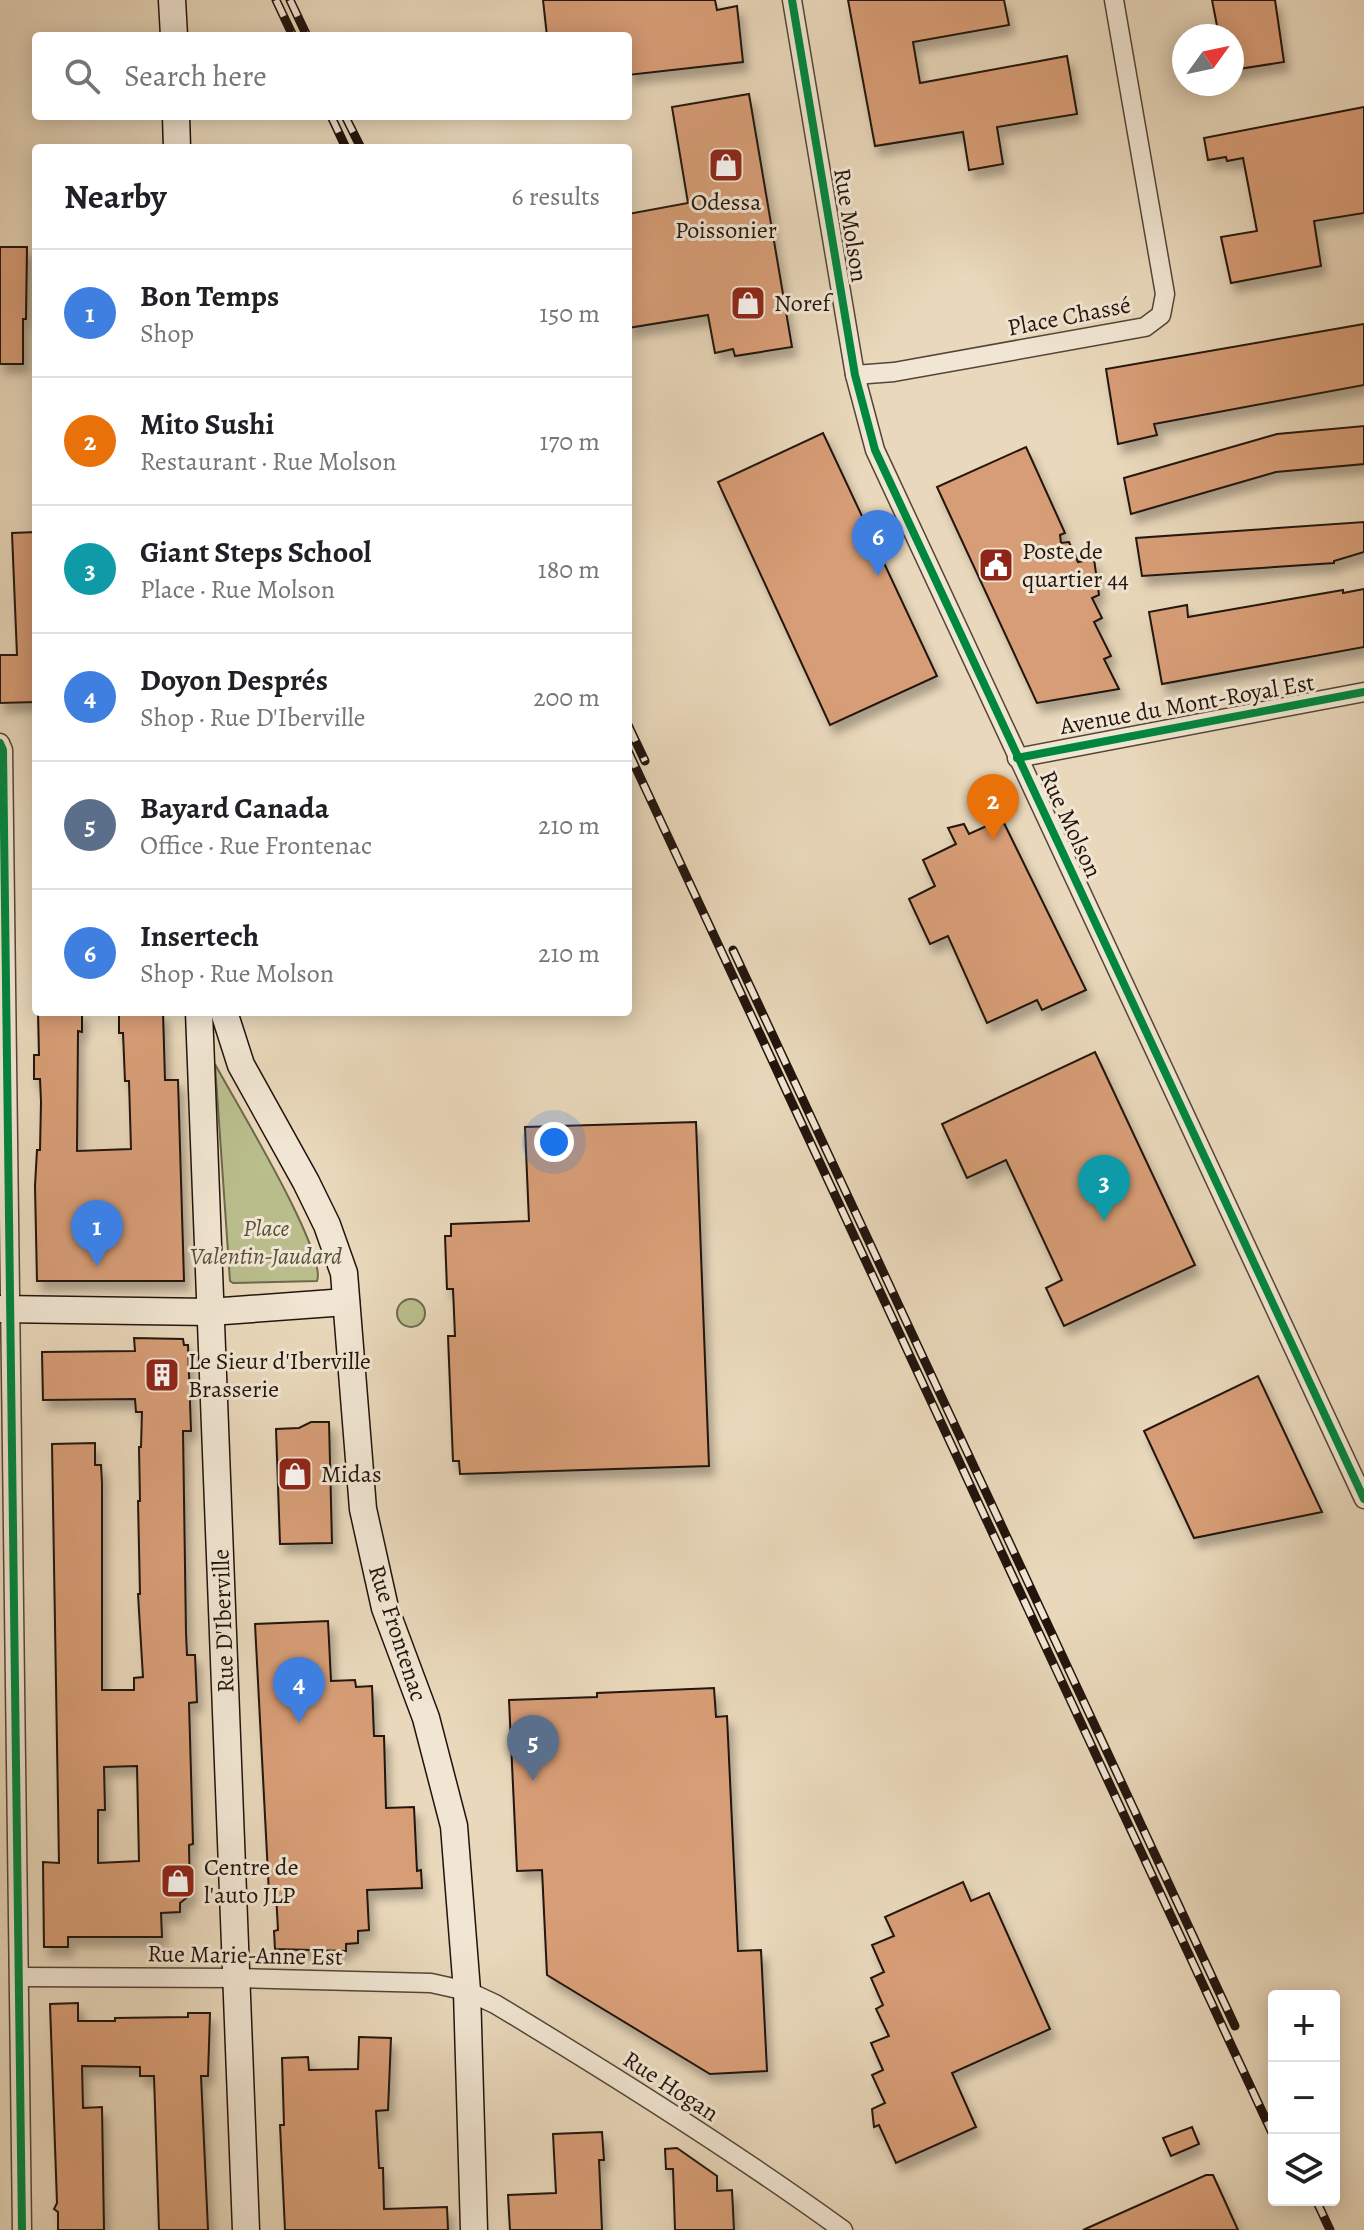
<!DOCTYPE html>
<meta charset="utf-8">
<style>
:root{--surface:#fff;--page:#f2f2f2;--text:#202124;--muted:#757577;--line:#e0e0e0;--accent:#8f2418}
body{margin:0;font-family:Alegreya,serif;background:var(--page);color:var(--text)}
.controls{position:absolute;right:24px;bottom:24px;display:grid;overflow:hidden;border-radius:8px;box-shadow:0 4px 20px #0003}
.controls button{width:72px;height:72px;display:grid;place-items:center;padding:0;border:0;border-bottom:2px solid var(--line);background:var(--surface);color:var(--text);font:40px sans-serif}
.compass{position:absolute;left:1172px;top:24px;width:72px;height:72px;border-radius:50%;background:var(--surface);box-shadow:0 4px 20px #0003;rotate:57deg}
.you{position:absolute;left:554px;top:1142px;width:28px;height:28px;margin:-20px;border:6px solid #fff;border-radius:50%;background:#1a73e8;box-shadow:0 0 0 12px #1a73e833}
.badge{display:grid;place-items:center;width:52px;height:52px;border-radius:50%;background:var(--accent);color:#fff;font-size:26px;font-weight:700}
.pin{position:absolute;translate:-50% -66px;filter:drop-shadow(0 2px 4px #0008)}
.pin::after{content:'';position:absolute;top:42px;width:28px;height:24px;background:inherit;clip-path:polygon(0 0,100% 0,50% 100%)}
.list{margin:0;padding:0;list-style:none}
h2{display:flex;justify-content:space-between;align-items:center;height:104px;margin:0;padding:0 32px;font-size:34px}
h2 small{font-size:26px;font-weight:400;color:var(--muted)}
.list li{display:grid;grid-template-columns:52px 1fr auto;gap:24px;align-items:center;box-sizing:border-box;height:128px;padding:0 32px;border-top:2px solid var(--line)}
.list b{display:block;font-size:30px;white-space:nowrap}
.list p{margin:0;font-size:26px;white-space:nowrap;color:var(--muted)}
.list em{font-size:26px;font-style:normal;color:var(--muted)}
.icon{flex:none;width:44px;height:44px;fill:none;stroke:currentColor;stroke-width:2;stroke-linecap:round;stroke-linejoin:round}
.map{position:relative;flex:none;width:1364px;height:2230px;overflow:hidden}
.search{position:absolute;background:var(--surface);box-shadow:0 4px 20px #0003;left:32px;top:32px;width:600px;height:88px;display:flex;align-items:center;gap:20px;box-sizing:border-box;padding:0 28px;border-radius:8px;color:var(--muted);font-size:30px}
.panel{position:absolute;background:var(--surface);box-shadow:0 4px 20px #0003;left:32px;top:144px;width:600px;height:872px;border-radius:8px}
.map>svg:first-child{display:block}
.green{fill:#babe8d;stroke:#6e694d;stroke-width:2}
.building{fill:#d79d76;stroke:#22140d;stroke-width:2;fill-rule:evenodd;filter:url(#shadow)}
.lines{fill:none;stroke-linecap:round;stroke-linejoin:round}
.street-casing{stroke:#544538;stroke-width:21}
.secondary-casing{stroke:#22140d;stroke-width:29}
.street{stroke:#f1e6d3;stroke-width:18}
.secondary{stroke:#f1e6d3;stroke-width:26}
.rail-casing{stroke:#22140d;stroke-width:9}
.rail{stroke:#f1e6d3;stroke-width:6;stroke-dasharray:18;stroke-linecap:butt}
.cycleway-casing{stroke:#f1e6d3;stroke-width:13}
.cycleway{stroke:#00873e;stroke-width:8}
.labels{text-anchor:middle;stroke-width:6;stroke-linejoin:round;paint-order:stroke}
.poi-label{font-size:24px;fill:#22140d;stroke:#f1e6d3;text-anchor:start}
.street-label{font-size:24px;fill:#22140d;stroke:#f1e6d3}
.park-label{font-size:24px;font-style:italic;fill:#57503a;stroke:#f1e6d3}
</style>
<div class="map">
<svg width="1364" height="2230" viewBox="0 0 1364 2230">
<defs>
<filter id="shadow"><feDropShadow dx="5" dy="9" stdDeviation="4" flood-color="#0004"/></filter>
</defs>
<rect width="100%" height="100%" fill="#e9d8bb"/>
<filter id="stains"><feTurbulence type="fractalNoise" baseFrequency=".0025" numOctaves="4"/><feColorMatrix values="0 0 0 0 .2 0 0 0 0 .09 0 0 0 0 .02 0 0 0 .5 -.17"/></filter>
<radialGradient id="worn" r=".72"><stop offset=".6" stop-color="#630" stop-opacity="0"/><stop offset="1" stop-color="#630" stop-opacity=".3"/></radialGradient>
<!-- green -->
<g class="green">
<path d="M215,1064C233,1098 328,1253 317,1281L233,1283L230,1281Z"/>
<circle cx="411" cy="1313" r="14"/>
</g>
<!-- building -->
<g class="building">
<path d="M543,0H715L717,10L737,6L743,62L628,75V36H547Z"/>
<path d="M848,0H1004L1009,25L913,42L920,83L1067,56L1077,114L997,127L1003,164L969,170L963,132L875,146Z"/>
<path d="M1212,0H1275L1284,62L1232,70V36H1219Z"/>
<path d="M749,94L792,347L735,356L733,349L715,353L708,315L628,328V214L688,203L672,107Z"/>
<path d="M1364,107V213L1314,221L1321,266L1231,283L1221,237L1257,231L1243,158L1227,161L1226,157L1208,160L1204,138Z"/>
<path d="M0,247H27L26,319H23V364H0Z"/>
<path d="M1364,324V385L1154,424L1157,435L1118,444L1106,369Z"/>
<path d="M1364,426V464L1276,472L1131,514L1124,478L1277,434Z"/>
<path d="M823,433L937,676L830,725L718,482Z"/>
<path d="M1026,447L1065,533L1060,535L1061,543L1069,542L1078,562L1094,559L1099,595L1092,598L1102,618L1094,622L1111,656L1104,659L1119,689L1037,703L937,487Z"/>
<path d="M1364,522V552L1334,561V563L1142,576L1136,538Z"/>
<path d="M36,532V702L0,703V655H17L12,533Z"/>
<path d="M1364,589V647L1162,684L1149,612L1187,605L1188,617L1343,590V593Z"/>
<path d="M1002,819L1086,990L1042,1010L1037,1000L987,1023L948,936L930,944L909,899L935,886L923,860L956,844L948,828L964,824L969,834Z"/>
<path d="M38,1012H82V1032L78,1031L77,1151L131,1149L129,1081H125L123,1033H119V1012H163L165,1080H178L184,1281H37L35,1186L37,1150H40L41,1102L40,1079H34V1055H39Z"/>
<path d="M1095,1052L1195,1265L1064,1326L1046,1288L1062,1280L1006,1160L967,1178L942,1124Z"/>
<path d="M696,1122L709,1466L460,1474L459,1461H453L448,1336H455L453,1289H447L445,1236H451V1224L529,1221L525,1127Z"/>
<path d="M134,1338L183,1339L184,1345H188L191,1431H183L186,1633L187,1655H195L197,1702L189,1703L193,1844L189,1845L190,1895L180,1903V1912L161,1913L162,1937H68V1947H44L43,1862L59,1863L52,1444L95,1443V1465H101L102,1483V1690H134V1678L143,1677L138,1594H140L138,1501H140L139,1447H141L142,1412H136L135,1399L43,1400L42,1352L135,1351ZM137,1766L139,1861L98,1863V1810H105L104,1767Z"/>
<path d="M1258,1376L1322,1512L1194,1538L1144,1431Z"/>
<path d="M311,1422H329L332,1543L280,1544L276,1429L299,1428Z"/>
<path d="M328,1621L331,1681L355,1680L356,1687L372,1686L374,1736H384L386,1808L414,1807L417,1871L421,1870L422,1888L367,1890L369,1930L358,1931V1943L346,1944V1951L275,1949L274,1931L278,1930L276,1893H269L255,1624Z"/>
<path d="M714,1688L716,1717L727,1716L738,1951L761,1950L767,2071L710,2074L547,1975L542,1870L517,1871L509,1700L597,1697V1693Z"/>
<path d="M963,1882L971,1901L989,1893L1050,2029L952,2073L976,2127L896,2163L879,2125L874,2127L872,2109L885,2103L872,2075L883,2070L871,2043L889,2036L876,2009L883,2005L871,1978L884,1972L872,1945L894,1936L885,1917Z"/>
<path d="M78,2003V2021H115V2018L188,2017V2013H210L208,2076H201L208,2230H159L154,2076H140V2067L82,2066L83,2108L102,2107L104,2230H58V2212L54,2209L57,2203L50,2004Z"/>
<path d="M359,2037L391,2038L388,2110L376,2111L379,2168H383L384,2209L447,2207L448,2230H285L280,2125H284L282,2058L308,2057L309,2070L358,2069Z"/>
<path d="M1192,2127L1199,2144L1171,2156L1163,2138Z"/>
<path d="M602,2132L604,2160H599L602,2230H510L508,2195L556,2193L553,2134Z"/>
<path d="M677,2148L717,2176V2191L732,2190L734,2230H675L673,2169H666L665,2149Z"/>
<path d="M1213,2175L1238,2230H1083L1206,2175Z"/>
</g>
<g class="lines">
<defs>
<g id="street">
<path d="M792,0L855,375L875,450L1364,1499"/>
<path d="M855,375L894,372L1145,327L1161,315L1165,294L1114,0"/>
<path d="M0,743L3,750L22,2230"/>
<path d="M1017,758L1364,692"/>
<path d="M20,1977L237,1978L431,1983L467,1991L495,2004C613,2075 731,2149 843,2230"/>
</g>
<g id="secondary">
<path d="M172,0L174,36"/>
<path d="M176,116L177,148"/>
<path d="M199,1012L246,2230"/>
<path d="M224,1012L241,1065L306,1182L327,1225L344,1273L363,1509L385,1608L426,1718L454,1826L467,1991L474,2230"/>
<path d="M0,1309L210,1312L346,1302"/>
</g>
</defs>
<!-- street casing -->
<use href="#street" class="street-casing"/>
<!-- secondary casing -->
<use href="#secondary" class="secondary-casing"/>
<!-- street -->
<use href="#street" class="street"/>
<!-- secondary -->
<use href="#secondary" class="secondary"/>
<defs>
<g id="rail">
<path d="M276,0L293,36"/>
<path d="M290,0L307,36"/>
<path d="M331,116L346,148"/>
<path d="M345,116L361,148"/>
<path d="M628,725L645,761"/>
<path d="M628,751L1274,2137"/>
<path d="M733,950L1235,2026"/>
<path d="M1316,2200L1330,2230"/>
</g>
</defs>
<!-- rail casing -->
<use href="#rail" class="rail-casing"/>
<!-- rail -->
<use href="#rail" class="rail"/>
<defs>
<g id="cycleway">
<path d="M792,0L855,375L875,450L1364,1499"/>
<path d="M0,743L3,750L22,2230"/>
<path d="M1017,758L1364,692"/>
</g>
</defs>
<!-- cycleway casing -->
<use href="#cycleway" class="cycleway-casing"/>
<!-- cycleway -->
<use href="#cycleway" class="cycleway"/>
</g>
<!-- icons -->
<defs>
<symbol id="shop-square" viewBox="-11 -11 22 22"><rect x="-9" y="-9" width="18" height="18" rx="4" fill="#8f2418" stroke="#f1e6d3"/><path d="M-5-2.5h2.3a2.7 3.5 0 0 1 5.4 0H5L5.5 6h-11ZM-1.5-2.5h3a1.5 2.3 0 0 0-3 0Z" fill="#fff"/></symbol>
<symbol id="civic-square" viewBox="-11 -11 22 22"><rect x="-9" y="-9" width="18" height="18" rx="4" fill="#8f2418" stroke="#f1e6d3"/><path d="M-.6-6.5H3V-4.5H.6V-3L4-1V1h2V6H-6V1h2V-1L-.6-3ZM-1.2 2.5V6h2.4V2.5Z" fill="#fff"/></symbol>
<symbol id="building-square" viewBox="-11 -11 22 22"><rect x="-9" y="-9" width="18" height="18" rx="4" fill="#8f2418" stroke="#f1e6d3"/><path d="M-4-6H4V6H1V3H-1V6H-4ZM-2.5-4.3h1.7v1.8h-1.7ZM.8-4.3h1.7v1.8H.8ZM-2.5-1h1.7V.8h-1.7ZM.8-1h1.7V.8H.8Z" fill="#fff"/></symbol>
</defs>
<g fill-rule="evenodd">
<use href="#shop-square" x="706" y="145" width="40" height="40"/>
<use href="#shop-square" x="728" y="283" width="40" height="40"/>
<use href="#civic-square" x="976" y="545" width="40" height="40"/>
<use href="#building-square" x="142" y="1355" width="40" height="40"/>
<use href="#shop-square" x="275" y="1454" width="40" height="40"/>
<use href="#shop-square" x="158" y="1861" width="40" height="40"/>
</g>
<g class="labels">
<!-- poi labels -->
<g class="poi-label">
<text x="726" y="210" text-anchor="middle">Odessa<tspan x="726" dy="28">Poissonier</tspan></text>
<text x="774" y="311">Noref</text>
<text x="1022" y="559">Poste de<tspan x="1022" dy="28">quartier 44</tspan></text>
<text x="188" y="1369">Le Sieur d'Iberville<tspan x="188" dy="28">Brasserie</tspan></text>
<text x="321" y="1482">Midas</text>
<text x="204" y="1875">Centre de<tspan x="204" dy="28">l'auto JLP</tspan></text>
</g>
<!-- street labels -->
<g class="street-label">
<text transform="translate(851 225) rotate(81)" y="8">Rue Molson</text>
<text transform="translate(1069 316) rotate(-11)" y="8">Place Chassé</text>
<text transform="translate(1187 704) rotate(-10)" y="8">Avenue du Mont-Royal Est</text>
<text transform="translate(1071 824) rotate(65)" y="8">Rue Molson</text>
<text transform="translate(223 1621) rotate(-92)" y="8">Rue D'Iberville</text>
<text transform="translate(398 1633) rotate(72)" y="8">Rue Frontenac</text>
<text transform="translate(245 1955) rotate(1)" y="8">Rue Marie-Anne Est</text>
<text transform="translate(671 2086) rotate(33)" y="8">Rue Hogan</text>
</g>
<!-- park labels -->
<g class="park-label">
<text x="266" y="1236">Place<tspan x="266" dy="28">Valentin-Jaudard</tspan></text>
</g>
</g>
<rect width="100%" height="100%" filter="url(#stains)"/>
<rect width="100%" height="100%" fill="url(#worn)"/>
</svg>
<div class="controls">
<button>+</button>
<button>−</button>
<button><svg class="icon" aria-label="layers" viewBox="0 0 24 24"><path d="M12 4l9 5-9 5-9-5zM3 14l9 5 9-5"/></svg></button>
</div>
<svg class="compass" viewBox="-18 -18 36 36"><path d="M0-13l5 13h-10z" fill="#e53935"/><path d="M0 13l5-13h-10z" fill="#757577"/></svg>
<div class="you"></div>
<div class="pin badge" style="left:97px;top:1266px;background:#3f7fe0">1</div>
<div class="pin badge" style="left:993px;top:840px;background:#e8710a">2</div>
<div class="pin badge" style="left:1104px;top:1221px;background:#0f9aa8">3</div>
<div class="pin badge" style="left:299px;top:1723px;background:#3f7fe0">4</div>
<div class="pin badge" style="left:533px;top:1781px;background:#5c6f8a">5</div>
<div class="pin badge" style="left:878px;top:576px;background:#3f7fe0">6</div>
<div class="search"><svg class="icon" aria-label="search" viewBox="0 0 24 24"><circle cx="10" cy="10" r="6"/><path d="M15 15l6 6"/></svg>Search here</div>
<section class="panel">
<h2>Nearby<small>6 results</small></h2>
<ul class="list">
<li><span class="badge" style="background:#3f7fe0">1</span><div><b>Bon Temps</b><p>Shop</p></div><em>150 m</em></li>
<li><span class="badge" style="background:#e8710a">2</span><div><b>Mito Sushi</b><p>Restaurant · Rue Molson</p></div><em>170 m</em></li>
<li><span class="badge" style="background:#0f9aa8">3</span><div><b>Giant Steps School</b><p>Place · Rue Molson</p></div><em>180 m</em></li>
<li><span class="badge" style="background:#3f7fe0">4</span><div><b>Doyon Després</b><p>Shop · Rue D'Iberville</p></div><em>200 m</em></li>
<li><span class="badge" style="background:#5c6f8a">5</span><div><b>Bayard Canada</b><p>Office · Rue Frontenac</p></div><em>210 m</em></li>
<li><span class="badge" style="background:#3f7fe0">6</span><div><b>Insertech</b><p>Shop · Rue Molson</p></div><em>210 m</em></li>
</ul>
</section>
</div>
